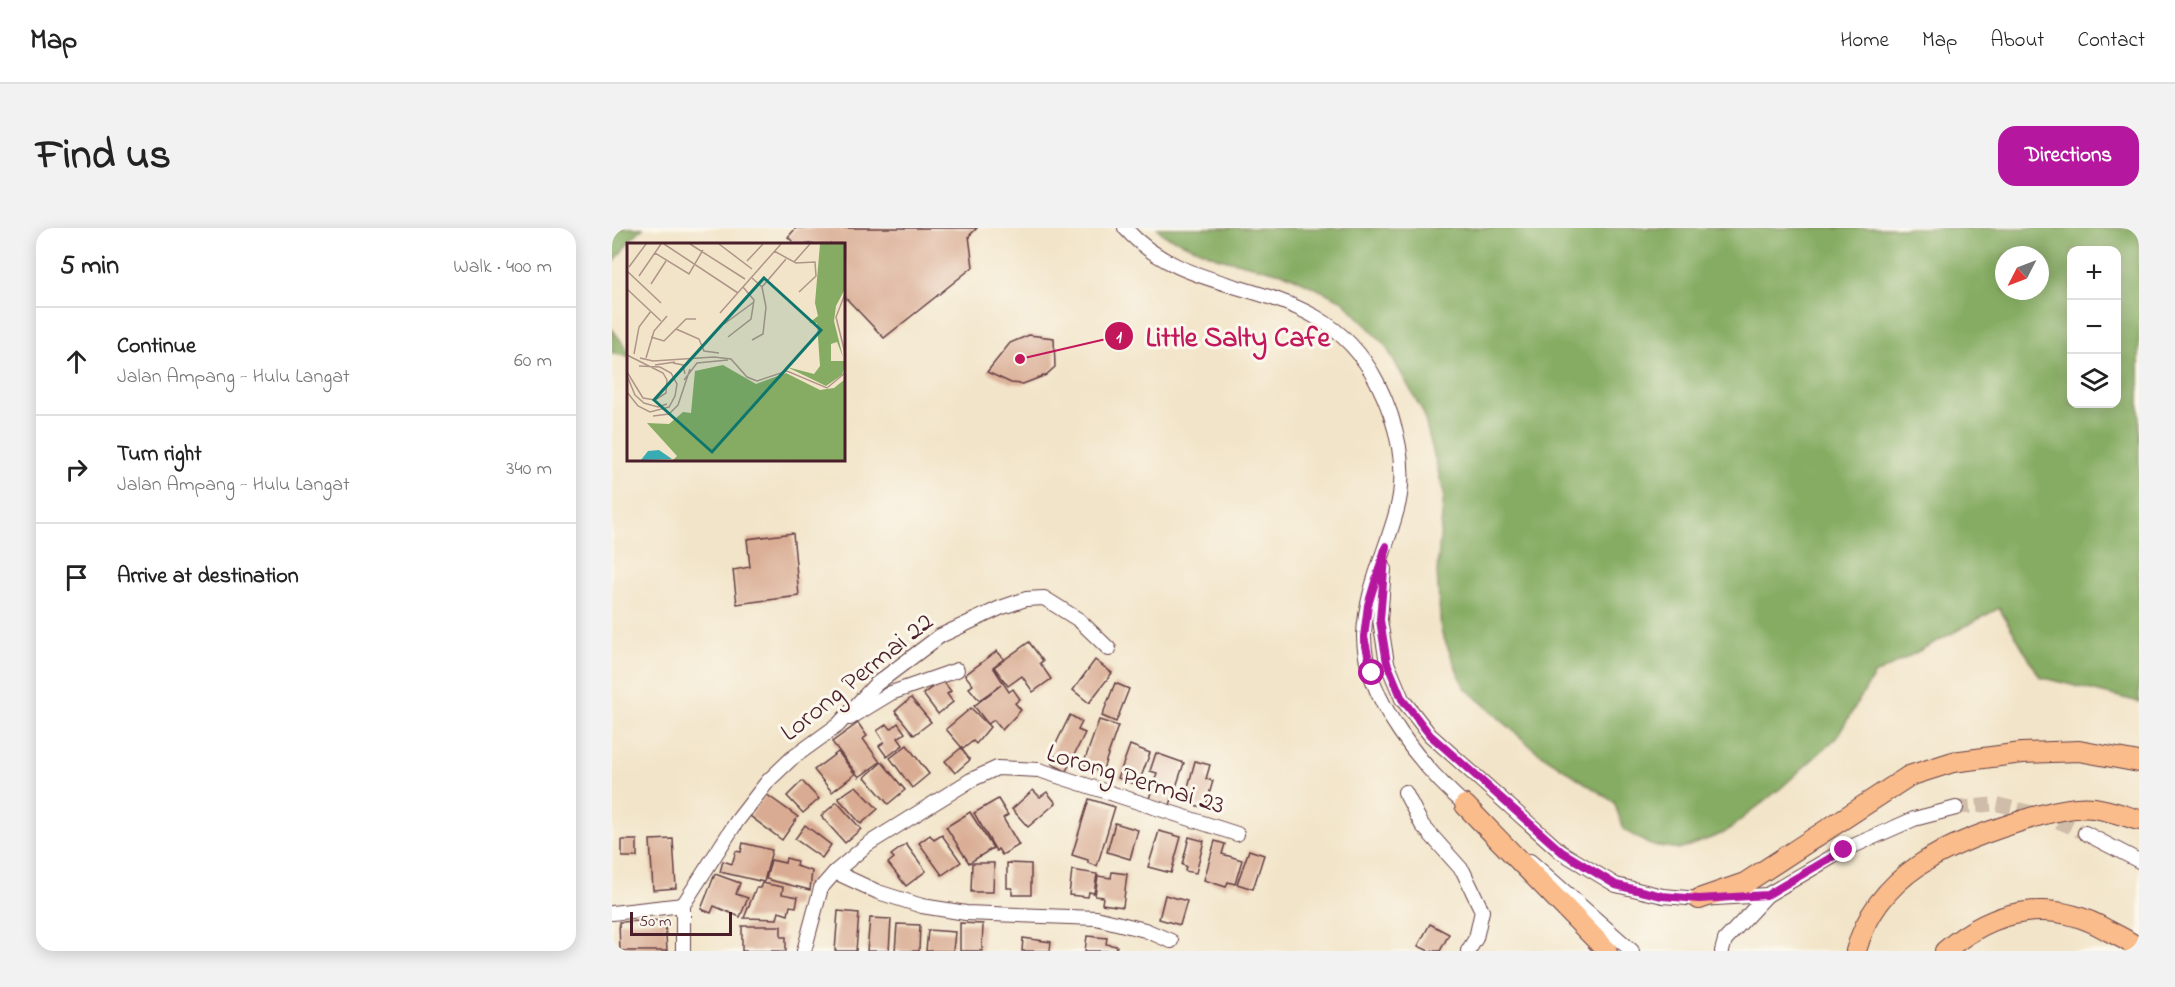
<!DOCTYPE html>
<meta charset="utf-8">
<style>
:root{--surface:#fff;--page:#f2f2f2;--text:#222;--muted:#767676;--line:#e0e0e0;--accent:#b5179e}
body{margin:0;font-family:"Indie Flower",sans-serif;background:var(--page);color:var(--text)}
.controls{position:absolute;right:18px;top:18px;display:grid;overflow:hidden;border-radius:12px;box-shadow:0 3px 15px #0003}
.controls button{width:54px;height:54px;display:grid;place-items:center;padding:0;border:0;border-bottom:2px solid var(--line);background:var(--surface);color:var(--text);font:30px sans-serif}
.compass{position:absolute;left:1383px;top:18px;width:54px;height:54px;border-radius:50%;background:var(--surface);box-shadow:0 3px 15px #0003;rotate:228deg}
.scale{position:absolute;left:18px;bottom:15px;width:102px;box-sizing:border-box;padding-left:6px;border:3px solid #4a1f2b;border-top:0;font-size:16px;line-height:21px;white-space:nowrap;color:#4a1f2b;-webkit-text-stroke:4px #fbf7ec;paint-order:stroke}
.stop{position:absolute;width:18px;height:18px;margin:-14px;border:4px solid #b5179e;border-radius:50%;background:#fff}
.stop.end{background:#b5179e;border-color:#fff;box-shadow:0 2px 6px #0008}
.list{margin:0;padding:0;list-style:none}
h2{display:flex;justify-content:space-between;align-items:center;height:78px;margin:0;padding:0 24px;font-size:26px}
h2 small{font-size:20px;font-weight:400;color:var(--muted)}
.list li{display:grid;grid-template-columns:39px 1fr auto;gap:18px;align-items:center;box-sizing:border-box;height:108px;padding:0 24px;border-top:2px solid var(--line)}
.list b{display:block;font-size:22px;white-space:nowrap}
.list p{margin:0;font-size:20px;white-space:nowrap;color:var(--muted)}
.list em{font-size:20px;font-style:normal;color:var(--muted)}
.icon{flex:none;width:33px;height:33px;fill:none;stroke:currentColor;stroke-width:2;stroke-linecap:round;stroke-linejoin:round}
.map{position:relative;flex:none;width:1527px;height:723px;overflow:hidden;border-radius:18px}
header{display:flex;align-items:center;gap:36px;box-sizing:border-box;height:84px;padding:0 30px;background:var(--surface);border-bottom:2px solid var(--line)}
header strong{font-size:28px}
nav{display:flex;gap:33px;margin-inline-start:auto;font-size:21px}
.intro{display:flex;align-items:center;justify-content:space-between;box-sizing:border-box;height:144px;padding:0 36px}
h1{margin:0;font-size:42px}
.button{padding:15px 27px;border-radius:18px;background:var(--accent);color:#fff;font-size:21px;font-weight:700}
main{display:flex;gap:36px;padding:0 36px}
aside{flex:1;background:var(--surface);border-radius:18px;box-shadow:0 3px 15px #0003}
.map>svg:first-child{display:block}
.forest{fill:#85ac62;stroke:#686646;stroke-width:1.5;fill-rule:evenodd}
.building{fill:#d9ab92}
.lines{fill:none;stroke-linecap:round;stroke-linejoin:round}
.minor-tunnel{stroke:#d0bda9;stroke-width:14;stroke-dasharray:14 7;stroke-linecap:butt}
.minor-casing{stroke:#633d43;stroke-width:16}
.highway-casing{stroke:#633d43;stroke-width:22}
.minor{stroke:#fff;stroke-width:14}
.highway{stroke:#fabc8b;stroke-width:20}
.route{stroke:#b5179e;stroke-width:8}
.labels{text-anchor:middle;stroke-width:6;stroke-linejoin:round;paint-order:stroke}
.street-label{font-size:27px;fill:#4a1f2b;stroke:#fbf7ec}
.inset-road{fill:none;stroke:#af9589;stroke-width:1.5}
.view{fill:#0f766e;fill-opacity:0.15;stroke:#0f766e;stroke-width:3}
.inset-edge{fill:none;stroke:#4a1f2b;stroke-width:3}
.leader{fill:none;stroke:#c2185b;stroke-width:2}
.callout-dot{fill:#c2185b;stroke:#fbf7ec;stroke-width:2}
.mark-label{font-size:18px;text-anchor:middle;font-weight:bold;fill:#fff}
.callout-label{font-size:28px;text-anchor:middle;font-weight:bold;fill:#c2185b;stroke:#fbf7ec;stroke-width:6;stroke-linejoin:round;paint-order:stroke}
</style>
<header>
<strong>Map</strong>
<nav><a>Home</a><a>Map</a><a>About</a><a>Contact</a></nav>
</header>
<div class="intro"><h1>Find us</h1><a class="button">Directions</a></div>
<main>
<aside>
<h2>5 min<small>Walk · 400 m</small></h2>
<ul class="list">
<li><svg class="icon" aria-label="ahead" viewBox="0 0 24 24"><path d="M12 20V5M6 11l6-6 6 6"/></svg><div><b>Continue</b><p>Jalan Ampang - Hulu Langat</p></div><em>60 m</em></li>
<li><svg class="icon" aria-label="right" viewBox="0 0 24 24"><path d="M7 20v-9h11M14 6l5 5-5 5"/></svg><div><b>Turn right</b><p>Jalan Ampang - Hulu Langat</p></div><em>340 m</em></li>
<li><svg class="icon" aria-label="arrive" viewBox="0 0 24 24"><path d="M6 21V4h12l-3 4 3 4H6"/></svg><div><b>Arrive at destination</b></div></li>
</ul>
</aside>
<div class="map">
<svg width="1527" height="723" viewBox="0 0 1527 723">
<rect width="100%" height="100%" fill="#fbf7ec"/>
<filter id="ink" filterUnits="userSpaceOnUse"><feTurbulence type="fractalNoise" baseFrequency=".0167" numOctaves="2"/><feDisplacementMap in="SourceGraphic" scale="12" xChannelSelector="R" yChannelSelector="G"/><feConvolveMatrix kernelMatrix="1 2 1 2 8 2 1 2 1" color-interpolation-filters="sRGB"/></filter>
<filter id="wash" filterUnits="userSpaceOnUse"><feTurbulence type="fractalNoise" baseFrequency=".008" numOctaves="4" result="noise"/><feDisplacementMap in="SourceGraphic" scale="24" xChannelSelector="R" yChannelSelector="G"/><feGaussianBlur stdDeviation="1.35" result="paint"/><feColorMatrix in="noise" values="0 0 0 0 0 0 0 0 0 0 0 0 0 0 0 0 0 1.4 0 .05"/><feComposite in="paint" operator="in"/></filter>
<g filter="url(#wash)">
<rect width="100%" height="100%" fill="#f2e4c8"/>
<!-- forest -->
<g class="forest">
<path d="M0,0H31L18,12L0,37Z"/>
<path d="M545,0H1527V474L1428,449L1387,380L1262,447L1225,509L1169,560L1112,605L1069,621L1038,617L1012,602L1002,574L923,522L852,459L829,403L825,344L832,266L811,184L773,117L731,73L674,46L607,30L552,7ZM1504,22V176H1460V22ZM1392,27H1428V63H1392Z"/>
<path d="M0,101L16,122V129L0,125Z"/>
</g>
<g id="blocks">
<!-- building -->
<g class="building">
<path d="M184,0H365L357,8L361,39L272,110L231,67V16H183L176,9Z"/>
<path d="M417,107L442,110L443,139L434,147L411,156L399,155L375,144L398,115Z"/>
<path d="M181,305L187,368L125,376L121,342L138,339L135,311Z"/>
<path d="M417,414L431,433L428,435L439,451L421,464L410,448L396,458L382,439Z"/>
<path d="M385,423L392,431L381,439L397,464L401,461L408,471L403,475L409,482L390,502L382,492L376,496L362,478L389,457L367,472L357,460L361,457L353,447Z"/>
<path d="M483,432L500,445L477,475L461,462Z"/>
<path d="M330,452L339,463L335,466L341,474L326,486L311,466Z"/>
<path d="M503,455L517,461L504,494L490,488Z"/>
<path d="M299,470L319,494L302,507L283,483Z"/>
<path d="M359,480L378,499L364,516L361,513L351,521L334,501Z"/>
<path d="M458,487L470,494L466,502L473,505L454,543L440,536L444,529L439,526Z"/>
<path d="M487,492L506,498L490,544L471,537Z"/>
<path d="M246,495L255,508L251,511L268,534L247,549L220,514Z"/>
<path d="M286,495L293,505L286,510L291,517L275,529L267,518L272,514L265,503L275,496L279,501Z"/>
<path d="M295,517L317,546L300,560L278,530Z"/>
<path d="M518,517L538,525L526,557L506,550Z"/>
<path d="M349,520L358,532L343,545L333,533Z"/>
<path d="M226,524L243,546L220,564L202,542Z"/>
<path d="M544,525L572,535L557,580L536,574L545,545L538,543Z"/>
<path d="M583,533L598,537L594,551L601,553L593,580L572,574Z"/>
<path d="M270,534L293,562L276,576L253,549Z"/>
<path d="M190,553L207,571L191,585L175,568Z"/>
<path d="M244,558L266,581L249,596L226,570Z"/>
<path d="M421,562L428,569L435,564L444,575L416,599L400,581Z"/>
<path d="M154,566L186,589L170,612L138,588Z"/>
<path d="M386,571L396,587L391,590L407,617L390,627L386,621L384,623L362,585Z"/>
<path d="M477,571L503,579L485,638L476,635V632L460,627Z"/>
<path d="M225,574L249,601L233,615L209,588Z"/>
<path d="M358,584L381,620L357,635L334,599Z"/>
<path d="M503,595L526,602L518,631L495,624Z"/>
<path d="M193,597L219,617L210,630L183,611Z"/>
<path d="M547,603L569,609L559,645L536,639Z"/>
<path d="M318,607L322,612L330,607L349,634L330,647L307,615Z"/>
<path d="M577,609L592,613L584,645L573,643L574,638L570,637Z"/>
<path d="M61,611L64,660L41,662L38,612Z"/>
<rect x="10" y="612" width="15" height="17"/>
<path d="M603,613L613,616L610,626L630,632L623,656L616,654L614,659L592,652Z"/>
<path d="M131,615L160,622L152,654L108,644L111,633L120,636L124,623L129,624Z"/>
<path d="M294,616L314,643L294,658L276,635L282,630L279,627Z"/>
<path d="M637,622L652,627L641,661L625,656Z"/>
<path d="M174,630L185,633L184,638L200,643L198,662L154,651L159,632L173,635Z"/>
<path d="M360,635H382L381,664H359Z"/>
<path d="M395,635L419,636V667H400V660H395Z"/>
<path d="M460,642L485,646L482,665L477,664L476,669L457,667Z"/>
<path d="M500,644L515,646L511,679L490,676L491,669L483,668L486,648L499,650Z"/>
<path d="M103,646L128,655L124,666L136,670L128,689L102,678L99,685L89,681Z"/>
<path d="M150,655L171,659L170,666L186,669L184,679L178,678L176,687L167,684L165,691L132,690L144,660H148Z"/>
<path d="M553,667L575,673L568,697L547,691Z"/>
<path d="M226,683L247,685L244,723H223Z"/>
<path d="M258,690L279,691L277,723H255Z"/>
<path d="M53,692L55,723H8L7,694Z"/>
<path d="M348,695L371,696L370,723H348Z"/>
<path d="M285,696L308,697L307,723H283Z"/>
<path d="M818,696L837,706L828,723H817L806,718Z"/>
<path d="M130,698H169V709H174V723H130Z"/>
<path d="M316,702L343,704L341,723H314Z"/>
<path d="M475,708L495,710L494,716L505,718L504,723H473Z"/>
<path d="M411,710L439,714L438,723H410Z"/>
</g>
</g>
</g>
<g filter="url(#ink)">
<use href="#blocks" fill-opacity="0" stroke="#633d43" stroke-width="1.5"/>
<g class="lines">
<!-- minor-tunnel -->
<path class="minor-tunnel" d="M1344,580L1384,576L1431,587L1473,605"/>
<defs>
<g id="minor">
<path d="M513,0C583,80 707,41 765,154C785,194 797,242 784,285C773,325 753,365 752,408C752,471 813,543 858,581"/>
<path d="M772,341L768,392L775,435L790,471L818,507L949,624L1004,657L1051,668L1087,671L1155,667L1232,622L1302,591L1344,580"/>
<path d="M238,490L279,465L345,442"/>
<path d="M793,564L810,597L851,643L870,683L864,710L856,723"/>
<path d="M1473,605L1527,633"/>
<path d="M918,633L1020,723"/>
<path d="M223,644L266,664L310,678L354,685L484,690L533,702L559,713"/>
<path d="M0,685L71,677"/>
<path d="M71,723V677L125,593L156,553L179,531L226,497L263,457L328,408L388,380L414,371L432,370L467,392L497,421"/>
<path d="M192,723L209,660L223,644L256,616L359,552L385,540L427,542L625,606"/>
<path d="M1110,723L1113,712L1155,667"/>
</g>
<g id="highway">
<path d="M853,577L995,723"/>
<path d="M1087,671L1133,655L1297,548L1341,534L1410,525L1467,523L1527,534"/>
<path d="M1244,723C1265,645 1336,616 1406,594C1427,587 1460,577 1482,580C1497,582 1513,588 1527,592"/>
<path d="M1333,723C1382,681 1438,669 1495,702C1506,708 1518,713 1527,721"/>
</g>
</defs>
<!-- minor casing -->
<use href="#minor" class="minor-casing"/>
<!-- highway casing -->
<use href="#highway" class="highway-casing"/>
<!-- minor -->
<use href="#minor" class="minor"/>
<!-- highway -->
<use href="#highway" class="highway"/>
</g>
</g>
<g class="lines" filter="url(#ink)">
<!-- route -->
<path class="route" d="M760,445L752,409L756,377L774,318L768,392L775,435L790,471L818,507L950,624L1004,657L1050,668L1087,671L1155,667L1232,622"/>
</g>
<g class="labels">
<!-- street labels -->
<g class="street-label">
<text transform="translate(244 448) rotate(-39)" y="9">Lorong Permai 22</text>
<text transform="translate(524 550) rotate(17)" y="9">Lorong Permai 23</text>
</g>
</g>
<!-- overview -->
<g transform="translate(15 15)">
<rect width="218" height="218" fill="#f2e4c8"/>
<path d="M193,1H217V48L209,63L207,78L216,114L210,99L204,101V118H217V126L215,132L199,143L160,124L187,131L193,123L190,80H182L191,73L188,60ZM96,122L129,141L159,130L193,147L207,145L217,137V217H46L50,213L20,180L42,181L56,169L64,170L68,128Z" fill="#85ac62"/>
<path d="M32,207L45,216L14,217L21,208Z" fill="#39abb2"/>
<path class="inset-road" d="M37,1L111,50M63,1L118,36M92,1L125,26M147,8L169,20L188,19L189,33L172,49M28,10L62,31L76,7M120,18L136,1M167,19L183,1M2,24L19,1M0,28L34,60M12,33L34,1M125,35L135,44L139,64L136,91L125,97M24,41L39,18M135,44L159,16M0,46L34,78M218,51L209,74L218,110M93,70L154,1M97,81L127,59M49,86L59,76H69M24,94L37,98L49,86L72,96L77,108L92,110M101,94L124,76L127,57L116,44M7,111L12,84L24,68M0,112L36,130L40,137L39,150L28,157L16,155L0,129M87,114L104,116L120,134L130,138L160,128L200,145L218,130M13,115L26,118L87,114M19,115L27,88L40,73M46,120L56,122L58,131M28,122L48,119M1,135L8,152L17,160L31,164L40,161M57,137L70,120L101,117M0,149L11,163L23,169L42,164L48,153L50,141L44,130L33,124L12,123M26,173L42,171L51,162L63,126"/>
<path class="view" d="M137,35L194,87L85,209L27,157Z"/>
<rect width="218" height="218" class="inset-edge"/>
</g>
<!-- callouts -->
<path class="leader" d="M408 131L507 108"/>
<g class="callout-dot">
<circle cx="408" cy="131" r="6"/>
<circle cx="507" cy="108" r="15"/>
</g>
<g class="mark-label">
<text x="507" y="114">1</text>
</g>
<g class="callout-label">
<text x="626" y="118">Little Salty Cafe</text>
</g>
</svg>
<div class="controls">
<button>+</button>
<button>−</button>
<button><svg class="icon" aria-label="layers" viewBox="0 0 24 24"><path d="M12 4l9 5-9 5-9-5zM3 14l9 5 9-5"/></svg></button>
</div>
<svg class="compass" viewBox="-18 -18 36 36"><path d="M0-13l5 13h-10z" fill="#e53935"/><path d="M0 13l5-13h-10z" fill="#767676"/></svg>
<div class="scale">50 m</div>
<div class="stop" style="left:760px;top:445px"></div>
<div class="stop end" style="left:1232px;top:622px"></div>
</div>
</main>
